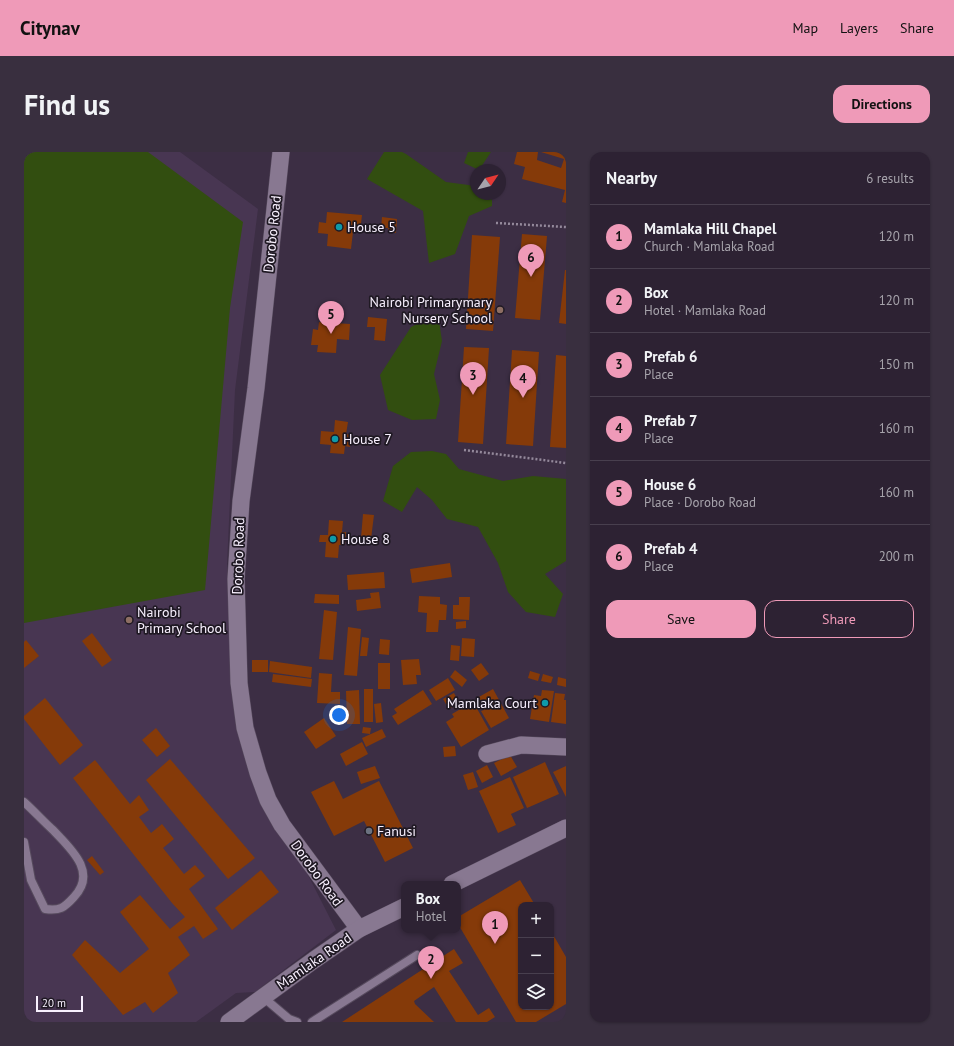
<!DOCTYPE html>
<meta charset="utf-8">
<style>
:root{--surface:#2d2233;--page:#392f3f;--text:#f1f3f6;--muted:#a7a4ac;--line:#483f4e;--accent:#ef9ab8}
body{margin:0;font-family:"PT Sans",sans-serif;background:var(--page);color:var(--text)}
.controls{position:absolute;right:12px;bottom:12px;display:grid;overflow:hidden;border-radius:8px;box-shadow:0 1px 3px #0004}
.controls button{width:36px;height:36px;display:grid;place-items:center;padding:0;border:0;border-bottom:1px solid var(--line);background:var(--surface);color:var(--text);font:20px sans-serif}
.compass{position:absolute;left:446px;top:12px;width:36px;height:36px;border-radius:50%;background:var(--surface);box-shadow:0 1px 3px #0004;rotate:55deg}
.scale{position:absolute;left:12px;bottom:10px;width:47px;box-sizing:border-box;padding-left:4px;border:2px solid #f8f0fe;border-top:0;font-size:11px;line-height:14px;white-space:nowrap;color:#f8f0fe;-webkit-text-stroke:3px #1f1923;paint-order:stroke}
.you{position:absolute;left:315px;top:563px;width:14px;height:14px;margin:-10px;border:3px solid #fff;border-radius:50%;background:#1a73e8;box-shadow:0 0 0 6px #1a73e833}
.badge{display:grid;place-items:center;width:26px;height:26px;border-radius:50%;background:var(--accent);color:#111;font-size:13px;font-weight:700}
.pin{position:absolute;translate:-50% -33px;filter:drop-shadow(0 1px 2px #0008)}
.pin::after{content:'';position:absolute;top:21px;width:14px;height:12px;background:inherit;clip-path:polygon(0 0,100% 0,50% 100%)}
.popup{position:absolute;left:377px;top:729px;width:60px;height:52px;box-sizing:border-box;display:grid;place-content:center;border-radius:8px;background:var(--surface);filter:drop-shadow(0 1px 3px #0005);font-size:13px;white-space:nowrap;color:var(--muted)}
.popup b{font-size:15px;color:var(--text)}
.popup::after{content:'';position:absolute;left:50%;top:100%;margin-left:-8px;border:8px solid transparent;border-top-color:var(--surface)}
.list{margin:0;padding:0;list-style:none}
h2{display:flex;justify-content:space-between;align-items:center;height:52px;margin:0;padding:0 16px;font-size:17px}
h2 small{font-size:13px;font-weight:400;color:var(--muted)}
.list li{display:grid;grid-template-columns:26px 1fr auto;gap:12px;align-items:center;box-sizing:border-box;height:64px;padding:0 16px;border-top:1px solid var(--line)}
.list b{display:block;font-size:15px;white-space:nowrap}
.list p{margin:0;font-size:13px;white-space:nowrap;color:var(--muted)}
.list em{font-size:13px;font-style:normal;color:var(--muted)}
.actions{display:flex;gap:8px;padding:12px 16px}
.actions a{flex:1;padding:9px 0;border:1px solid var(--accent);border-radius:12px;text-align:center;font-size:14px;color:var(--accent)}
.actions .main{background:var(--accent);color:#111}
.icon{flex:none;width:22px;height:22px;fill:none;stroke:currentColor;stroke-width:2;stroke-linecap:round;stroke-linejoin:round}
.map{position:relative;flex:none;width:542px;height:870px;overflow:hidden;border-radius:12px}
header{display:flex;align-items:center;gap:24px;box-sizing:border-box;height:56px;padding:0 20px;background:var(--accent);color:#111}
header strong{font-size:19px}
nav{display:flex;gap:22px;margin-inline-start:auto;font-size:14px}
.intro{display:flex;align-items:center;justify-content:space-between;box-sizing:border-box;height:96px;padding:0 24px}
h1{margin:0;font-size:28px}
.button{padding:10px 18px;border-radius:12px;background:var(--accent);color:#111;font-size:14px;font-weight:700}
main{display:flex;gap:24px;padding:0 24px}
aside{flex:1;background:var(--surface);border-radius:12px;box-shadow:0 1px 3px #0004}
.map>svg:first-child{display:block}
.built{fill:#483652}
.green{fill:#324e10}
.building{fill:#853a09}
.lines{fill:none;stroke-linecap:round;stroke-linejoin:round}
.service-casing{stroke:#564a5d;stroke-width:10}
.minor-casing{stroke:#564a5d;stroke-width:18}
.path{stroke:#94899b;stroke-width:2.5;stroke-dasharray:2 2;stroke-linecap:butt}
.service{stroke:#887891;stroke-width:8}
.minor{stroke:#887891;stroke-width:17}
.culture-dot{fill:#0f9aa8;stroke:#1f1923;stroke-width:1.5}
.education-dot{fill:#8d6e63;stroke:#1f1923;stroke-width:1.5}
.worship-dot{fill:#6b7280;stroke:#1f1923;stroke-width:1.5}
.labels{text-anchor:middle;stroke-width:3.5;stroke-linejoin:round;paint-order:stroke}
.poi-label{font-size:14px;fill:#f8f0fe;stroke:#1f1923;text-anchor:start}
.street-label{font-size:14px;fill:#f8f0fe;stroke:#1f1923}
</style>
<header>
<strong>Citynav</strong>
<nav><a>Map</a><a>Layers</a><a>Share</a></nav>
</header>
<div class="intro"><h1>Find us</h1><a class="button">Directions</a></div>
<main>
<div class="map">
<svg width="542" height="870" viewBox="0 0 542 870">
<rect width="100%" height="100%" fill="#3c2e44"/>
<!-- built -->
<path class="built" d="M0,0H156L234,57L211,238L203,413L216,523L256,668L312,778L231,840L212,841L172,870H0Z"/>
<!-- green -->
<g class="green">
<path d="M0,0H124L219,70L206,156L181,438L0,471Z"/>
<path d="M360,0H378L382,2L422,30L452,34V42H468V54L445,64L431,102L405,111L399,59L343,27Z"/>
<path d="M444,0H467L455,18L440,11Z"/>
<path d="M414,162L418,189L410,222L416,248L412,267L388,268L364,258L356,223L387,175Z"/>
<path d="M408,299L422,302L435,317L479,329L509,324L542,327V409L521,422L539,442L531,465L502,460L484,440L474,411L454,375L423,367L408,348L393,335L378,360L359,349L369,314L387,300Z"/>
</g>
<!-- building -->
<g class="building">
<path d="M493,0H514L513,8L537,16L540,7L517,0H542V51L538,50L541,38L498,27L501,15L490,12Z"/>
<path d="M303,60L338,63L336,80H329L327,97L303,94L304,82L294,81L295,70L302,71Z"/>
<path d="M358,65L373,67L372,81L364,80V76H357Z"/>
<path d="M498,82L523,84L516,168L491,166Z"/>
<path d="M448,83L476,85L469,179L442,177Z"/>
<path d="M541,118H542V172L535,171Z"/>
<path d="M344,165L363,167L361,189L350,188L351,175H343Z"/>
<path d="M295,170L326,172L325,188L313,187L312,201L293,200L294,193H287L289,177L294,178Z"/>
<path d="M440,195L465,196L459,292L434,290Z"/>
<path d="M488,198L515,200L509,294L482,292Z"/>
<path d="M532,203L542,204V296L526,295Z"/>
<path d="M311,268L324,270L322,282L327,283L326,295L321,294L320,302L306,301L307,293L296,292L297,279L310,280Z"/>
<path d="M339,362L350,363L347,387L337,386Z"/>
<path d="M305,368L319,369L318,380H322L321,393H315L314,406L301,405L302,390H295L296,383H304Z"/>
<path d="M426,411L428,425L388,431L386,417Z"/>
<path d="M360,420L361,436L324,438L323,423Z"/>
<path d="M355,440L357,456L333,459L332,448L347,446L346,441Z"/>
<path d="M291,442L315,443V452L290,451Z"/>
<path d="M395,444L416,445V452L423,453L422,468H415L414,480H402L403,461L394,460Z"/>
<path d="M435,445H446L445,468L429,467V453H435Z"/>
<path d="M300,458L313,460L309,508L295,507Z"/>
<path d="M442,469V476L432,477V470Z"/>
<path d="M324,475L337,477L333,524L320,523Z"/>
<path d="M68,481L88,508L78,515L58,489Z"/>
<path d="M338,485L345,486L343,504H336Z"/>
<path d="M438,486L451,487L450,505L437,504Z"/>
<path d="M356,487L366,488L365,503L355,502Z"/>
<path d="M2,488L15,504L0,516V490Z"/>
<path d="M427,493L436,494L435,509L426,508Z"/>
<path d="M395,507L397,523H392L393,532L379,533L377,508Z"/>
<rect x="228" y="508" width="16" height="12"/>
<path d="M246,509L288,515L287,526L245,520Z"/>
<rect x="354" y="511" width="12" height="26"/>
<path d="M457,511L465,522L455,529L447,518Z"/>
<path d="M431,518L443,528L438,535L426,525Z"/>
<path d="M506,519L516,522L514,529L504,526Z"/>
<path d="M295,521L308,522L307,540H316V552L293,551Z"/>
<path d="M249,522L288,527L287,535L248,530Z"/>
<path d="M519,522L529,525L527,531L517,529Z"/>
<path d="M534,525L542,527V535L533,533Z"/>
<path d="M424,526L431,538L412,549L405,538Z"/>
<rect x="340" y="537" width="9" height="33"/>
<path d="M469,537L485,566L467,576L457,559L460,558L453,546Z"/>
<path d="M335,538L336,572H323L322,539Z"/>
<path d="M399,538L408,552L374,573L368,564L373,561L370,557Z"/>
<path d="M518,538L530,539L525,570L506,567L510,543L517,544Z"/>
<path d="M430,541L435,551L425,557L419,547Z"/>
<path d="M531,541L541,542L540,548H542V572L527,570Z"/>
<path d="M21,546L59,593L36,613L0,567V564Z"/>
<path d="M357,551L359,570L352,571L350,552Z"/>
<path d="M445,552L447,556L451,553L465,578L437,595L422,570L430,565L428,562Z"/>
<path d="M308,560L319,562L317,571L307,569Z"/>
<path d="M300,566L312,584L292,597L280,580Z"/>
<path d="M339,575L347,576L346,582L338,581Z"/>
<path d="M132,576L146,594L133,605L118,588Z"/>
<path d="M358,577L362,585L342,595L338,586Z"/>
<path d="M338,590L344,602L322,614L316,602Z"/>
<path d="M431,594L432,604L420,605L419,595Z"/>
<path d="M486,603L493,615L477,624L470,611Z"/>
<path d="M146,607L231,706L204,727L122,628Z"/>
<path d="M71,608L106,652L115,643L125,658L115,665L127,681L138,672L150,687L139,696L160,722L171,713L181,724L165,737L194,777L179,787L170,774L154,785L166,803L144,821L154,841L129,861L121,850L99,863L48,803L61,788L96,821L125,797L96,760L116,743L146,777L161,765L148,751L49,626Z"/>
<path d="M521,610L535,642L503,656L489,625Z"/>
<path d="M463,613L469,625L458,631L452,619Z"/>
<path d="M351,614L356,626L337,632L333,620Z"/>
<path d="M542,614V645L529,620Z"/>
<path d="M449,620L454,635L444,638L439,623Z"/>
<path d="M486,625L500,656L487,662L492,673L474,681L455,639Z"/>
<path d="M310,629L319,647L355,629L389,696L361,710L340,669L310,684L287,640Z"/>
<path d="M68,704L80,720L76,723L63,708Z"/>
<path d="M237,718L255,740L208,778L191,756Z"/>
<path d="M496,728L511,753H497V855H527V779L542,805V852L512,870H492L434,772V765Z"/>
<path d="M430,797L439,811L425,819L454,863L465,856L471,865L463,870H432L410,835L390,849L391,852L410,870H318Z"/>
</g>
<g class="lines">
<defs>
<g id="service">
<path d="M0,650C10,659 19,669 29,678C46,696 74,720 50,745C40,756 36,759 21,757L7,728L0,690"/>
<path d="M239,845L265,867L273,870"/>
<path d="M288,870L393,803"/>
</g>
<g id="minor">
<path d="M257,0L232,236L217,349L212,427L215,531L221,576L234,621L244,648L258,673L335,777"/>
<path d="M463,602L497,593L542,595"/>
<path d="M428,732L542,676"/>
<path d="M205,870L290,808L335,777L380,755"/>
</g>
</defs>
<!-- service casing -->
<use href="#service" class="service-casing"/>
<!-- minor casing -->
<use href="#minor" class="minor-casing"/>
<!-- path -->
<g class="path">
<path d="M472,71L542,75"/>
<path d="M440,298L542,311"/>
</g>
<!-- service -->
<use href="#service" class="service"/>
<!-- minor -->
<use href="#minor" class="minor"/>
</g>
<!-- markers -->
<g class="culture-dot">
<circle cx="315" cy="75" r="4"/>
<circle cx="311" cy="287" r="4"/>
<circle cx="309" cy="387" r="4"/>
<circle cx="521" cy="551" r="4"/>
</g>
<g class="education-dot">
<circle cx="476" cy="158" r="4"/>
<circle cx="105" cy="468" r="4"/>
</g>
<circle class="worship-dot" cx="345" cy="679" r="4"/>
<g class="labels">
<!-- poi labels -->
<g class="poi-label">
<text x="323" y="80">House 5</text>
<text x="468" y="155" text-anchor="end">Nairobi Primarymary<tspan x="468" dy="16">Nursery School</tspan></text>
<text x="319" y="292">House 7</text>
<text x="317" y="392">House 8</text>
<text x="113" y="465">Nairobi<tspan x="113" dy="16">Primary School</tspan></text>
<text x="513" y="556" text-anchor="end">Mamlaka Court</text>
<text x="353" y="684">Fanusi</text>
</g>
<!-- street labels -->
<g class="street-label">
<text transform="translate(248 82) rotate(-84)" y="5">Dorobo Road</text>
<text transform="translate(214 404) rotate(-88)" y="5">Dorobo Road</text>
<text transform="translate(293 721) rotate(54)" y="5">Dorobo Road</text>
<text transform="translate(290 809) rotate(-35)" y="5">Mamlaka Road</text>
</g>
</g>
</svg>
<div class="controls">
<button>+</button>
<button>−</button>
<button><svg class="icon" aria-label="layers" viewBox="0 0 24 24"><path d="M12 4l9 5-9 5-9-5zM3 14l9 5 9-5"/></svg></button>
</div>
<svg class="compass" viewBox="-18 -18 36 36"><path d="M0-13l5 13h-10z" fill="#e53935"/><path d="M0 13l5-13h-10z" fill="#a7a4ac"/></svg>
<div class="scale">20 m</div>
<div class="you"></div>
<div class="pin badge" style="left:471px;top:792px">1</div>
<div class="pin badge" style="left:407px;top:827px">2</div>
<div class="popup"><b>Box</b>Hotel</div>
<div class="pin badge" style="left:449px;top:243px">3</div>
<div class="pin badge" style="left:499px;top:246px">4</div>
<div class="pin badge" style="left:307px;top:182px">5</div>
<div class="pin badge" style="left:507px;top:125px">6</div>
</div>
<aside>
<h2>Nearby<small>6 results</small></h2>
<ul class="list">
<li><span class="badge">1</span><div><b>Mamlaka Hill Chapel</b><p>Church · Mamlaka Road</p></div><em>120 m</em></li>
<li><span class="badge">2</span><div><b>Box</b><p>Hotel · Mamlaka Road</p></div><em>120 m</em></li>
<li><span class="badge">3</span><div><b>Prefab 6</b><p>Place</p></div><em>150 m</em></li>
<li><span class="badge">4</span><div><b>Prefab 7</b><p>Place</p></div><em>160 m</em></li>
<li><span class="badge">5</span><div><b>House 6</b><p>Place · Dorobo Road</p></div><em>160 m</em></li>
<li><span class="badge">6</span><div><b>Prefab 4</b><p>Place</p></div><em>200 m</em></li>
</ul>
<div class="actions"><a class="main">Save</a><a>Share</a></div>
</aside>
</main>
